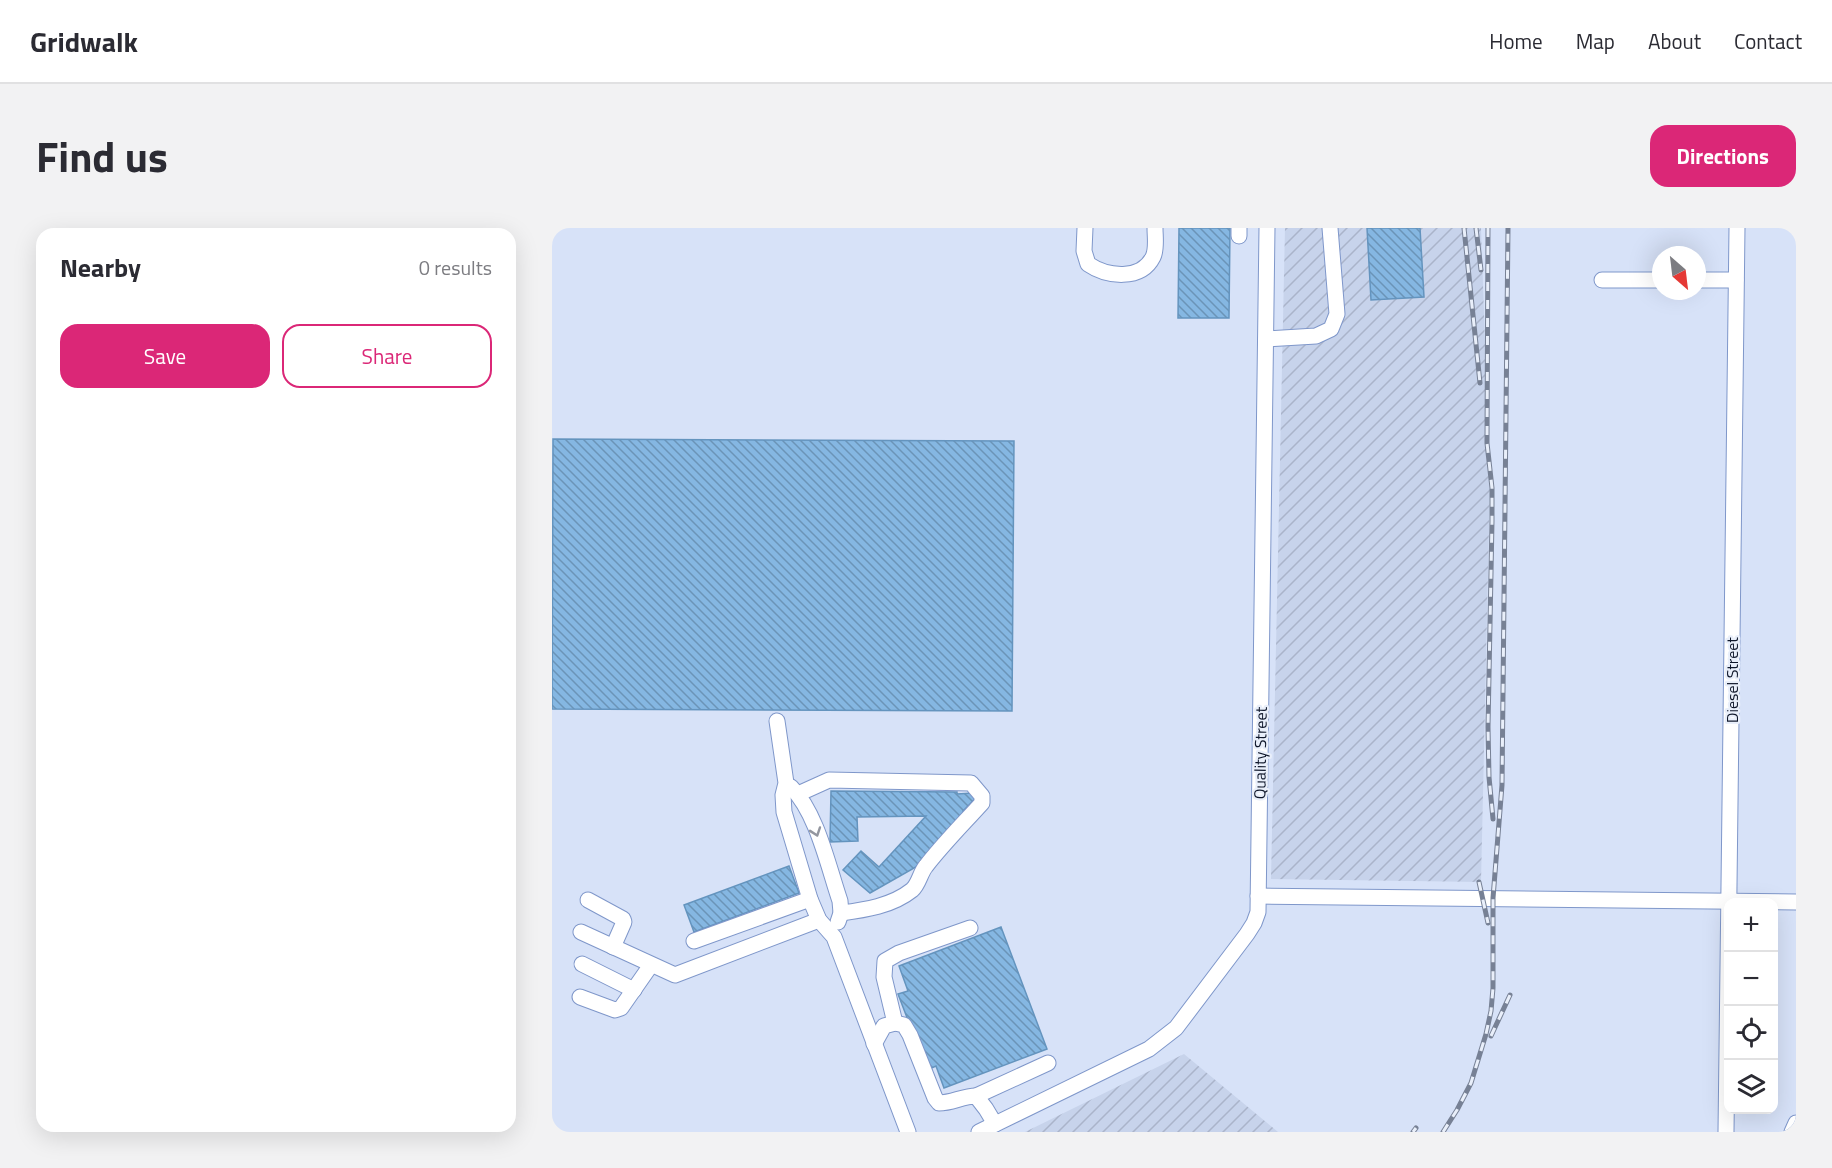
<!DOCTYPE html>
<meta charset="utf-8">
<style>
:root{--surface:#fff;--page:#f2f2f3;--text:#2b2b33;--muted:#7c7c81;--line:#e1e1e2;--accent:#db2777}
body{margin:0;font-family:"Titillium Web",sans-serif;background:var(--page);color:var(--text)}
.controls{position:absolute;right:18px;bottom:18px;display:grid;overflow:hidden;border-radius:12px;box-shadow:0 6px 24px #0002}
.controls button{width:54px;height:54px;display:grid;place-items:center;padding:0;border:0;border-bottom:2px solid var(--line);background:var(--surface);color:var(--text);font:30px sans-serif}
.compass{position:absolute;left:1100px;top:18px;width:54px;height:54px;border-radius:50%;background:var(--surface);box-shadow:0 6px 24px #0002;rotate:152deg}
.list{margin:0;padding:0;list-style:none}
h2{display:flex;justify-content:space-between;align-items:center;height:78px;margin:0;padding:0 24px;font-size:26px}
h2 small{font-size:20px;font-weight:400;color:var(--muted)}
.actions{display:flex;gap:12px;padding:18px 24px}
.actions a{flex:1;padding:14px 0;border:2px solid var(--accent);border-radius:18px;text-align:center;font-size:21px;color:var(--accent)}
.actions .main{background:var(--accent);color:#fff}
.icon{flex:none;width:33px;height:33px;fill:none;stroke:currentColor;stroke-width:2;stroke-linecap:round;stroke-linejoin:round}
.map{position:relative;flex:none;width:1244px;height:904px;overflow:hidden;border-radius:18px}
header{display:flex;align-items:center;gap:36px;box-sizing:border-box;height:84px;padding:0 30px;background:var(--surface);border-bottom:2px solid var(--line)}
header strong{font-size:28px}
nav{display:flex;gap:33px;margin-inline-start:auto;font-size:21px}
.intro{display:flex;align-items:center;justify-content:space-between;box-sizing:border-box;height:144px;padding:0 36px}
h1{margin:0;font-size:42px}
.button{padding:15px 27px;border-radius:18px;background:var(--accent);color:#fff;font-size:21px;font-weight:700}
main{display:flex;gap:36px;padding:0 36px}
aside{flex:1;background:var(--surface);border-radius:18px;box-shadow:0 6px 24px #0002}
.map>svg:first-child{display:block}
.industrial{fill:url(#industrial-furrows)}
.building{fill:url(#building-back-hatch);stroke:#6494be;stroke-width:1.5}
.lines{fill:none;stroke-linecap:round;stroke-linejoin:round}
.minor-casing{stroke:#7f97ca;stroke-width:17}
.minor{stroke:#fff;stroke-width:15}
.rail-casing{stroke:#778195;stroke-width:5}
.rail{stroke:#e9effa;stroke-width:3;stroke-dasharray:9;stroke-linecap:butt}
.oneway{stroke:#93969f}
.labels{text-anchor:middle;stroke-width:4.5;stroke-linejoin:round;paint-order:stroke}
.street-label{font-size:16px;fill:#0e1629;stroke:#e9effa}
</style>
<header>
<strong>Gridwalk</strong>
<nav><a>Home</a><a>Map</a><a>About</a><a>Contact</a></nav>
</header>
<div class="intro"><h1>Find us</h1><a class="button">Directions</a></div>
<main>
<aside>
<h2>Nearby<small>0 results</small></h2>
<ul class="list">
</ul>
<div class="actions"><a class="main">Save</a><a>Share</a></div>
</aside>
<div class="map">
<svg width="1244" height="904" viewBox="0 0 1244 904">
<defs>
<pattern id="industrial-furrows" width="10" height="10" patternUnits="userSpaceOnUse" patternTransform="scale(1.5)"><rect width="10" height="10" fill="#c7d3eb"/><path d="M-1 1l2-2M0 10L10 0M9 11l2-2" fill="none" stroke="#aab4ca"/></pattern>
<pattern id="building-back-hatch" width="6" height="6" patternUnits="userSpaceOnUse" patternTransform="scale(1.5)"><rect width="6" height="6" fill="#85b7e2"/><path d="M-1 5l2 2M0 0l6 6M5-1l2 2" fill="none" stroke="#6b94b7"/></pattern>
</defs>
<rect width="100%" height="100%" fill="#d7e2f8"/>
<!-- industrial -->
<g class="industrial">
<path d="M733,0H929L938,256L929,654L719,651Z"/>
<path d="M632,826L726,904H473Z"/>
</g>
<!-- building -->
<g class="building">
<path d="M627,0H678L677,90H626Z"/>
<path d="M815,0H868L872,69L819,72Z"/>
<path d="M1,211L462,213L460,483L0,481Z"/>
<path d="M279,563L405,564V566L421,565L423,571L411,583L414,587L364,639L318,665L291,642L309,623L327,639L374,588L305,589L306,613L278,614Z"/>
<path d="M237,638L247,665L142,704L132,677Z"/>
<path d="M449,699L495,821L392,860L384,838L375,842L346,766L356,763L347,738Z"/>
</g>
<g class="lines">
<defs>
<g id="minor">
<path d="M533,0L532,23L536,36C555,49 589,53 601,29C605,21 603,9 603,0"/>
<path d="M687,0V8"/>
<path d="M1050,52H1109"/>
<path d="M1145,52H1184"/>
<path d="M714,111L764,108L779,101L785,86L778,0"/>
<path d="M225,493L234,555L231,567L232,584L258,671L267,692L282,709L356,904"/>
<path d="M239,559C265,585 276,638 288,673L289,685L286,694"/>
<path d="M246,566L277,552L419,555L430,568V575C411,596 391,616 374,638C368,645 367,656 360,662C340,678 313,682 289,685"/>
<path d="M706,668L1244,674"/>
<path d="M36,672L71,691L72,694L61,719"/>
<path d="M29,704L123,747L267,692"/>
<path d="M142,713L258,671"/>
<path d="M30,736L82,762"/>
<path d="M28,769L63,782L69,780L99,737"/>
<path d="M343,795L332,749L333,733L347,725L418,700"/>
<path d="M322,816L332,798L343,795L352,797L358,807L383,870L387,875C400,875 411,868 424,868L434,881L443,896"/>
<path d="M424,868L496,835"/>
<path d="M427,904L597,821L624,800L695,706L702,695L706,684L715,0"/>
<path d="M1174,904L1185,0"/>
<path d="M1240,904L1244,895"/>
</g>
</defs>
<!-- minor casing -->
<use href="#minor" class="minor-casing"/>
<!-- minor -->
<use href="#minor" class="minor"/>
<defs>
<g id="rail">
<path d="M912,0L928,155"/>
<path d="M924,0L929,42"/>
<path d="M936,0L935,215L940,260V293L936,499L937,549L941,591"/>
<path d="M927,654L936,695"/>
<path d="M939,808L958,767"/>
<path d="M861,904L864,900"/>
<path d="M891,904L905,882L919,855L934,806L939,783L941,760V670L950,557L956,0"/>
</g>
</defs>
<!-- rail casing -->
<use href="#rail" class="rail-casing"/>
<!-- rail -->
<use href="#rail" class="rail"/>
</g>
<!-- one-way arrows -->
<defs><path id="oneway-chevron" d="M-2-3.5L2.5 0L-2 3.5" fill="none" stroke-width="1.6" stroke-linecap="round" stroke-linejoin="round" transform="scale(1.5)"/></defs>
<use class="oneway" href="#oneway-chevron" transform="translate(264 604) rotate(71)"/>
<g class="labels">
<!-- street labels -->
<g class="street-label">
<text transform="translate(1180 452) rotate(-90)" y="6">Diesel Street</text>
<text transform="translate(708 525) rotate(-89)" y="6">Quality Street</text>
</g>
</g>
</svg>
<div class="controls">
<button>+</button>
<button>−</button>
<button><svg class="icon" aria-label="locate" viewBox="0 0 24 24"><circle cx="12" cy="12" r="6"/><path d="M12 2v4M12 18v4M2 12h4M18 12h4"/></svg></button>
<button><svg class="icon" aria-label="layers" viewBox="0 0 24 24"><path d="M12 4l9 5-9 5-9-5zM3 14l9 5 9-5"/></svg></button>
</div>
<svg class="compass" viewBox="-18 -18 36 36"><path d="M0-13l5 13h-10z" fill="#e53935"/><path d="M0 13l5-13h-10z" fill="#7c7c81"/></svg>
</div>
</main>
